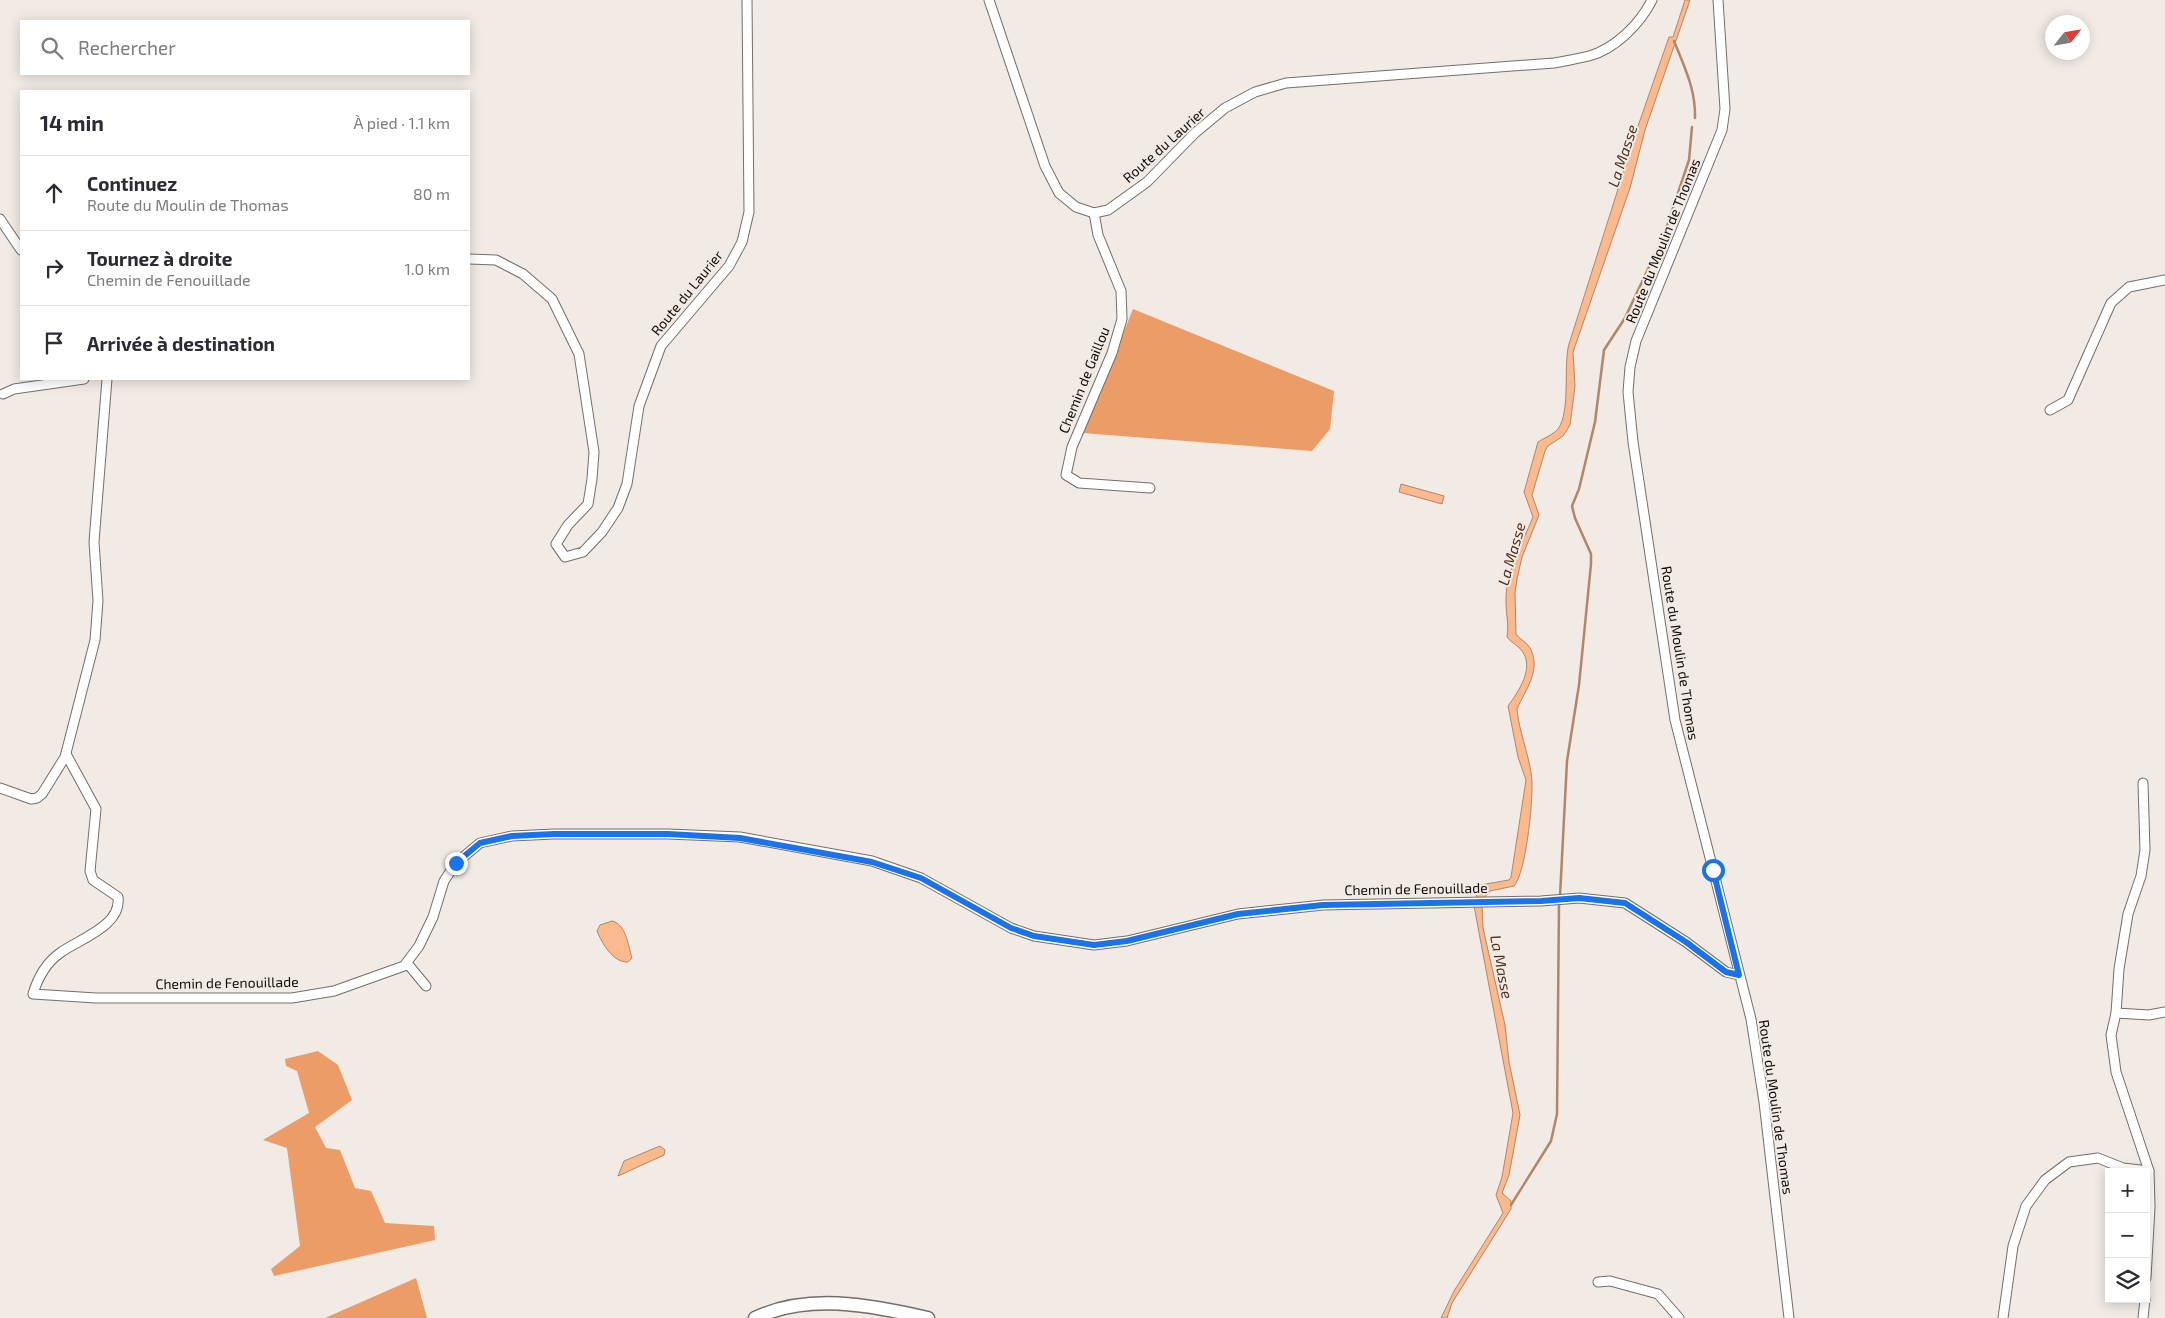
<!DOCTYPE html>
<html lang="fr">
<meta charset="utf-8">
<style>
:root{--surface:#fff;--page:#f7f7f7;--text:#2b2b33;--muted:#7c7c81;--line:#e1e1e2}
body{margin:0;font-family:"Exo 2",sans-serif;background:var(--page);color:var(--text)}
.controls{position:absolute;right:15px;bottom:15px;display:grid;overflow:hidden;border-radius:0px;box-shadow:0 2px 12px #0003}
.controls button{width:45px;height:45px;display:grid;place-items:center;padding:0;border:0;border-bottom:1px solid var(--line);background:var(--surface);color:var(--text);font:25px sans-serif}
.compass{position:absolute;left:2045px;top:15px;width:45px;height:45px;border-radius:50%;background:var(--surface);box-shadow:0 2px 12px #0003;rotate:59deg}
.stop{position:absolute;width:15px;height:15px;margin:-11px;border:4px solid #1a73e8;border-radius:50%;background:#fff}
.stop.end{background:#1a73e8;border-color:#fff;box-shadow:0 1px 5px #0008}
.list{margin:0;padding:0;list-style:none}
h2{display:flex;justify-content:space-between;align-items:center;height:65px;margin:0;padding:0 20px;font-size:21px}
h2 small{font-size:16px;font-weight:400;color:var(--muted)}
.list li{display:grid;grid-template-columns:32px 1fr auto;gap:15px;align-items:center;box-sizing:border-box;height:75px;padding:0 20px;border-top:1px solid var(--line)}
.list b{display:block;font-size:19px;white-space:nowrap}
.list p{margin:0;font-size:16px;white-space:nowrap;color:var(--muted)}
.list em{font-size:16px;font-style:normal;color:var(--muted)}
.icon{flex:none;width:28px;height:28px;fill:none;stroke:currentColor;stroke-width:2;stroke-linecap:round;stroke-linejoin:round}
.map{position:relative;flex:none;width:2165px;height:1318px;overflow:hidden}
.search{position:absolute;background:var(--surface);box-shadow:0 2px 12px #0003;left:20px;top:20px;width:450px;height:55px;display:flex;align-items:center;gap:12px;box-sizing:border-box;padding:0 18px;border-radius:0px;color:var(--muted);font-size:19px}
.panel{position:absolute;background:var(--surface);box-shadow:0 2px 12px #0003;left:20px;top:90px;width:450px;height:290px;border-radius:0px}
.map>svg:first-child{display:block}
.forest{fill:#ec9c66}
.water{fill:#fbb98e;stroke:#b48567}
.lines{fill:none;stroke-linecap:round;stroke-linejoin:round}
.stream{stroke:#b48567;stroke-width:2.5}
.street-casing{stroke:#746e6a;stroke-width:11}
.secondary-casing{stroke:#746e6a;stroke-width:15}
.street{stroke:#fff;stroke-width:9}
.secondary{stroke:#fff;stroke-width:12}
.route{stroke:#1a73e8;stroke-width:6}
.labels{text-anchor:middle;stroke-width:4;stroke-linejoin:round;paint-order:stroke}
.street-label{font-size:14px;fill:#0f0d0b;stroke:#f1eae5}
.water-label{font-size:15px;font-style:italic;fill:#4f2e18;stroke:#f1eae5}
</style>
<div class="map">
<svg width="2165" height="1318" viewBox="0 0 2165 1318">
<rect width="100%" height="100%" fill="#f1eae5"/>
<!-- forest -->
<g class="forest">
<path d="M1133,309L1334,391L1330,429L1312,451L1083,433Z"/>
<path d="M318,1051L338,1065L352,1100L315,1127L326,1148L340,1150L355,1188L371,1191L385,1223L434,1226L435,1240L274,1276L271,1269L300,1246L287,1148L263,1140L309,1113L297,1071L286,1066L285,1059Z"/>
<path d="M416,1278L427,1318H325Z"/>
</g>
<!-- water -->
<g class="water">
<path d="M1685,0H1690L1645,130L1630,188L1573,352L1575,386L1570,425L1563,436L1548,446L1545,451L1532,495L1539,515L1522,557L1517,579L1515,592L1516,634C1519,639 1527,642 1530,648C1542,670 1525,690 1517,709C1519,731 1528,752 1531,773C1535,791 1526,874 1514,886L1490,891L1484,898L1476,897L1480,885L1509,880L1511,877L1526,780L1518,757L1508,706C1518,692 1535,668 1522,651C1518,645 1511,643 1507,637C1509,624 1506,614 1506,602C1505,572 1522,544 1533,517L1524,492L1538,442C1544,438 1554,434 1558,429C1571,411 1563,365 1569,344L1637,129L1669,37H1673Z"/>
<path d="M1401,484L1444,496L1442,504L1399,492Z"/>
<path d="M1474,906H1482L1483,928L1505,1025L1509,1062L1520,1115L1509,1175L1502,1193L1511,1201V1209L1452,1303L1447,1318H1441L1454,1291L1503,1213L1496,1195L1502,1177L1513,1113Z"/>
<path d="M612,921C626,924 628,945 632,958L628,962C613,963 602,943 597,931L600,925Z"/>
<path d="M660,1146L665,1150L664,1155L618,1176L624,1161Z"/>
</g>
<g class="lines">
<!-- stream -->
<g class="stream">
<path d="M1674,41C1684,66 1696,90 1695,118"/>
<path d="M1560,896L1567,761L1579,685L1591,564V554L1575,518L1572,506L1579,489L1595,422L1604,350L1625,318L1664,235L1689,160L1692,127"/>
<path d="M1511,1205L1551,1141L1557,1114L1559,904"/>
</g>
<defs>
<g id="street">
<path d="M989,0L1045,166L1059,193L1076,207L1094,213L1108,210L1147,182L1195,133L1225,108L1255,92L1286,83L1554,63C1565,61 1577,59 1589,56C1615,49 1640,24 1652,0"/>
<path d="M1718,0L1725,109L1722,130L1636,341L1630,367L1628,392L1633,442L1675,720L1751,1019L1764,1102L1789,1318"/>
<path d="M1094,213L1098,235L1121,291L1122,319L1112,353L1072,447L1066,475L1079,483L1150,488"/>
<path d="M0,219L21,250"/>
<path d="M469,259L496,260L523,274L552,299L579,354L594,452L592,479L588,504L568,525L556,544L565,557L583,552L602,532L618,508L627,484L639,406L661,346L729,266L742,242L749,212L747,0"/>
<path d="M3,394L14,389L84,379"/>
<path d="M2050,410L2068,400L2111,303L2129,287L2165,280"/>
<path d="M66,754L96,809L90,871L93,880L118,897C122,926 79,939 60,953C46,963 38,977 33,994L96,998H292L334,991L404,966L419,946L433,917L444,881L456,863L480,843L512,836L554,834H668L740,837L872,861L921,878L1011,928L1034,936L1094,945L1127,941L1238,914L1323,905L1541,901L1579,898L1625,903L1686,942L1726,972L1739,975"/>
<path d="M2143,783L2145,850L2141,876L2128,914L2119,969L2116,1013L2111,1035L2116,1072L2149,1171L2150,1207L2146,1278"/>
<path d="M0,788L31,799L37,798L42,794L65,757L95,640L98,601L94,542L107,379"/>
<path d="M407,963L426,986"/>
<path d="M2116,1013L2149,1015L2165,1012"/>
<path d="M1598,1282L1610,1281L1658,1294L1679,1318"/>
<path d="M2003,1318L2013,1246L2026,1206L2045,1180L2069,1162L2098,1158L2123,1168L2149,1171"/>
<path d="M2143,1318L2145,1299"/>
</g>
<path id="secondary" d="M755,1318C811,1292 871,1306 928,1318"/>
</defs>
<!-- street casing -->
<use href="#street" class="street-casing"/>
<!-- secondary casing -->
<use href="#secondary" class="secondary-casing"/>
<!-- street -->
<use href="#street" class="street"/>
<!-- secondary -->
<use href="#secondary" class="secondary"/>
</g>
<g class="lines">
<!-- route -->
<path class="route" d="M456,863L480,843L512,836L554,834H668L740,838L872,862L921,878L1011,928L1034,936L1094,945L1127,941L1238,914L1323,905L1541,901L1579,898L1625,903L1686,942L1726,972L1739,975L1713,870"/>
</g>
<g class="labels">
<!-- street labels -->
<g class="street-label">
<text transform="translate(1164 145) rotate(-42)" y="5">Route du Laurier</text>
<text transform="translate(1663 241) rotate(-68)" y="5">Route du Moulin de Thomas</text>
<text transform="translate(687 293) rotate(-51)" y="5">Route du Laurier</text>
<text transform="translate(1084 380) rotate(-68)" y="5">Chemin de Gaillou</text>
<text transform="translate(1680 653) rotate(81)" y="5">Route du Moulin de Thomas</text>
<text transform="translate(1416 889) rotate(-1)" y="5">Chemin de Fenouillade</text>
<text transform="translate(227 983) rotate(-1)" y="5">Chemin de Fenouillade</text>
<text transform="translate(1776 1107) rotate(82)" y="5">Route du Moulin de Thomas</text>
</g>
<!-- water labels -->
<g class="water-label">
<text transform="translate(1623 156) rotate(-72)" y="5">La Masse</text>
<text transform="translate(1512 554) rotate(-74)" y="5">La Masse</text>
<text transform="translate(1501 967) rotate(79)" y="5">La Masse</text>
</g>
</g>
</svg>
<div class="controls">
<button>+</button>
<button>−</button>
<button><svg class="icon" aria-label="layers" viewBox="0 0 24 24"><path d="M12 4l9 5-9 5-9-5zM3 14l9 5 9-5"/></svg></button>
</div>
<svg class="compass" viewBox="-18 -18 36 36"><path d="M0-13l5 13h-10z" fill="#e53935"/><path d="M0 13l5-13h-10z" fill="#7c7c81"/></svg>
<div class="stop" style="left:1713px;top:870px"></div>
<div class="stop end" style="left:456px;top:863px"></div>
<div class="search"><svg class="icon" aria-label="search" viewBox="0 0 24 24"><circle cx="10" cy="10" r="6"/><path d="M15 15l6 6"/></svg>Rechercher</div>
<section class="panel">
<h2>14 min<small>À pied · 1.1 km</small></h2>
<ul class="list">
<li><svg class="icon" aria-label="ahead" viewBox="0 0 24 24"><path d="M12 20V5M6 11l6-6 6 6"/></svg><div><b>Continuez</b><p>Route du Moulin de Thomas</p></div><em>80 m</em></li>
<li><svg class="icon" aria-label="right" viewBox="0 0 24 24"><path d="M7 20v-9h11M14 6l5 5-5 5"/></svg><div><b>Tournez à droite</b><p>Chemin de Fenouillade</p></div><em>1.0 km</em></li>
<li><svg class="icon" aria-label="arrive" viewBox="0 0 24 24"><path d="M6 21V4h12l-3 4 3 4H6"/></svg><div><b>Arrivée à destination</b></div></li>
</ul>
</section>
</div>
